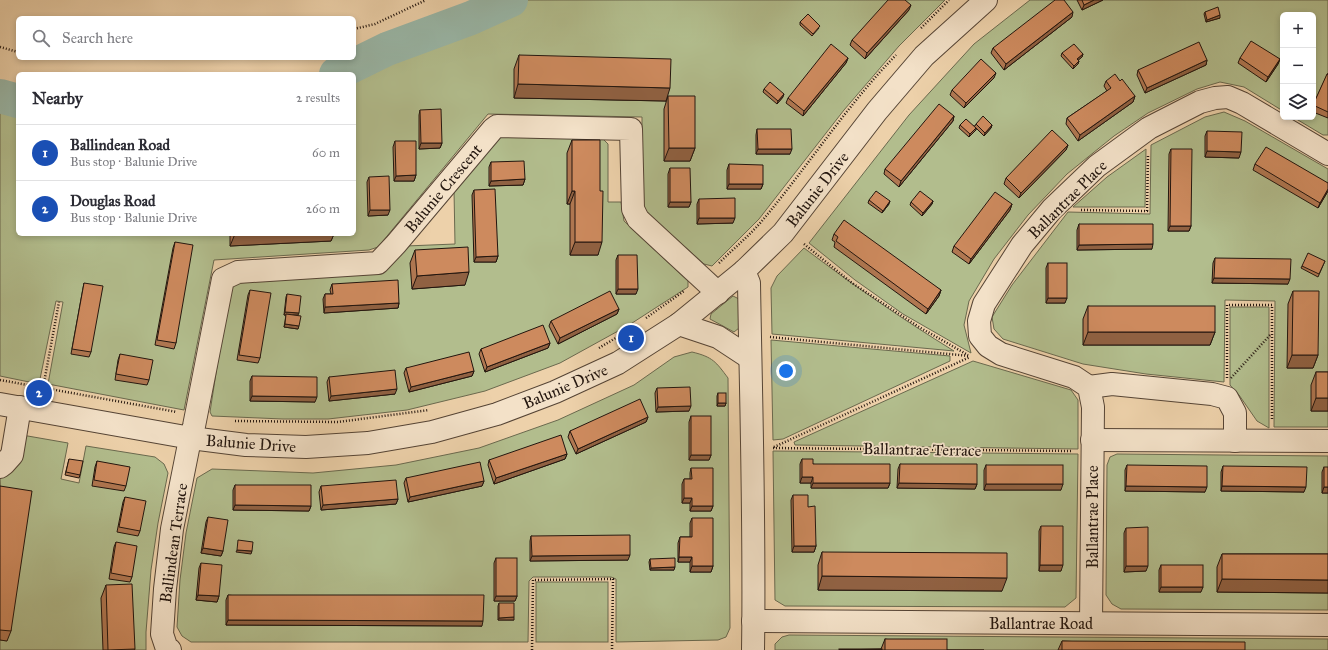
<!DOCTYPE html>
<meta charset="utf-8">
<style>
:root{--surface:#fff;--page:#f7f7f7;--text:#2b2b33;--muted:#7c7c81;--line:#e1e1e2;--accent:#111827}
body{margin:0;font-family:"IM FELL Great Primer",serif;background:var(--page);color:var(--text)}
.controls{position:absolute;right:12px;top:12px;display:grid;overflow:hidden;border-radius:6px;box-shadow:0 2px 6px #0003}
.controls button{width:36px;height:36px;display:grid;place-items:center;padding:0;border:0;border-bottom:1px solid var(--line);background:var(--surface);color:var(--text);font:20px sans-serif}
.you{position:absolute;left:786px;top:371px;width:14px;height:14px;margin:-10px;border:3px solid #fff;border-radius:50%;background:#1a73e8;box-shadow:0 0 0 6px #1a73e833}
.badge{display:grid;place-items:center;width:26px;height:26px;border-radius:50%;background:var(--accent);color:#fff;font-size:13px;font-weight:700}
.pin{position:absolute;translate:-50% -50%;border:2px solid #fff;box-shadow:0 1px 4px #0006}
.list{margin:0;padding:0;list-style:none}
h2{display:flex;justify-content:space-between;align-items:center;height:52px;margin:0;padding:0 16px;font-size:17px}
h2 small{font-size:13px;font-weight:400;color:var(--muted)}
.list li{display:grid;grid-template-columns:26px 1fr auto;gap:12px;align-items:center;box-sizing:border-box;height:56px;padding:0 16px;border-top:1px solid var(--line)}
.list b{display:block;font-size:15px;white-space:nowrap}
.list p{margin:0;font-size:13px;white-space:nowrap;color:var(--muted)}
.list em{font-size:13px;font-style:normal;color:var(--muted)}
.icon{flex:none;width:22px;height:22px;fill:none;stroke:currentColor;stroke-width:2;stroke-linecap:round;stroke-linejoin:round}
.map{position:relative;flex:none;width:1328px;height:650px;overflow:hidden}
.search{position:absolute;background:var(--surface);box-shadow:0 2px 6px #0003;left:16px;top:16px;width:340px;height:44px;display:flex;align-items:center;gap:10px;box-sizing:border-box;padding:0 14px;border-radius:6px;color:var(--muted);font-size:15px}
.panel{position:absolute;background:var(--surface);box-shadow:0 2px 6px #0003;left:16px;top:72px;width:340px;height:164px;border-radius:6px}
.map>svg:first-child{display:block}
.green{fill:#b2bd8d;stroke:#6a694e}
.lines{fill:none;stroke-linecap:round;stroke-linejoin:round}
.river{stroke:#99b7a8;stroke-width:34}
.minor-casing{stroke:#554435;stroke-width:24}
.path{stroke:#22150e;stroke-width:2.5;stroke-dasharray:1 2;stroke-linecap:butt}
.minor{stroke:#f3e1c8;stroke-width:22}
.wall{fill:#b07751;stroke:#22150e}
.shaded-wall{fill:#906142;stroke:#22150e}
.building{fill:#cd8a5e;stroke:#22150e}
.labels{text-anchor:middle;stroke-width:3.5;stroke-linejoin:round;paint-order:stroke}
.street-label{font-size:16px;fill:#22150e;stroke:#f3e1c8}
</style>
<div class="map">
<svg width="1328" height="650" viewBox="0 0 1328 650">
<rect width="100%" height="100%" fill="#edd1aa"/>
<filter id="stains"><feTurbulence type="fractalNoise" baseFrequency=".005" numOctaves="4"/><feColorMatrix values="0 0 0 0 .2 0 0 0 0 .09 0 0 0 0 .02 0 0 0 .5 -.17"/></filter>
<radialGradient id="worn" r=".72"><stop offset=".6" stop-color="#630" stop-opacity="0"/><stop offset="1" stop-color="#630" stop-opacity=".3"/></radialGradient>
<!-- green -->
<g class="green">
<path d="M511,0H945L899,46L844,110L759,219L712,266L704,264L645,211L642,204V117L488,114L378,247L369,250L214,260L184,410L48,384L63,302L56,301L39,384L0,376V104L18,108V234H354V74H336L387,49L471,18Z"/>
<path d="M1030,0H1328V135H1323L1293,117H1313V15H1283V111L1244,87L1220,82L1197,89L1148,113L1114,136L1067,174L1028,215L994,259L969,301L964,325L971,353L903,314L855,280L809,243L909,115L974,44Z"/>
<path d="M1224,112L1245,121L1328,169V427H1274L1275,301L1225,300L1224,382L1146,374L1083,364L1003,339L994,329L992,317L1012,285L1068,212L1150,214L1151,145L1205,117Z"/>
<path d="M500,137L603,139L608,144V202H621L624,221L688,281V287L629,325L560,363L485,391L407,410L328,419H283L212,416L210,412L218,360L231,290L235,284L242,281L406,246L455,244L454,190Z"/>
<path d="M1146,149L1145,207H1073L1107,177Z"/>
<path d="M804,248C853,285 902,319 954,351L772,334L771,288L777,276Z"/>
<path d="M733,296L739,299V328L734,332L710,319L711,314Z"/>
<path d="M1230,307H1269V428L1257,421L1239,395L1230,385Z"/>
<path d="M771,340L950,356V361L783,439L773,440Z"/>
<path d="M692,352C713,357 716,362 728,378L730,628L726,637L718,640L616,642V579L611,577H533L529,581L528,642H191L182,636L177,627L180,580L186,533L197,478L212,469L313,473L396,465L479,448L558,420L634,385L674,357Z"/>
<path d="M973,361L1071,390L1078,400V449L795,445L794,442Z"/>
<path d="M22,435L68,443L61,479L79,483L86,446L155,457L164,464L168,473L158,523L151,570L146,632V650H0V640L7,641L0,476Z"/>
<path d="M773,451L1078,454L1076,598L1065,607L785,606L775,600Z"/>
<path d="M1117,454L1328,456V610L1121,609L1112,604L1106,595L1107,465L1110,457Z"/>
<rect x="536" y="582" width="72" height="60"/>
<path d="M789,635L1328,639V650H775V644L782,637Z"/>
</g>
<g class="lines">
<!-- river -->
<g class="river">
<path d="M336,74L387,49L471,18L511,0"/>
<path d="M0,96L18,101"/>
</g>
<defs>
<g id="minor">
<path d="M744,271L749,283C751,405 755,528 753,650"/>
<path d="M679,324L718,337L750,358"/>
<path d="M1089,387L1112,384L1212,394L1227,398L1235,413V441"/>
<path d="M0,404L191,438L246,445L306,447L368,443L432,432L497,414L555,392L618,363L679,324L744,271L783,233L877,111L924,56L986,0"/>
<path d="M1092,440L1328,441"/>
<path d="M0,467L4,464L12,455L20,407"/>
<path d="M753,621L1328,625"/>
<path d="M1091,623L1093,407L1089,387L1074,377L1001,354L988,346L980,336L979,321L984,304L1022,245L1052,209L1097,166L1149,128L1200,102L1215,98L1228,97L1242,103L1328,154"/>
<path d="M170,650L167,649L162,634L165,589L172,529L188,449L194,426L223,279L238,272L378,263L396,244L493,129L497,126L631,129L633,209L638,219L718,293"/>
</g>
</defs>
<!-- minor casing -->
<use href="#minor" class="minor-casing"/>
<!-- path -->
<g class="path">
<path d="M921,28L949,0"/>
<path d="M354,29L375,24L426,0"/>
<path d="M0,47L18,52"/>
<path d="M1081,210L1147,211L1148,155"/>
<path d="M804,244L852,283L919,327L968,355"/>
<path d="M719,263C733,249 748,237 761,222C807,168 846,106 896,55"/>
<path d="M646,318L684,291"/>
<path d="M770,337L970,356"/>
<path d="M599,348L629,330"/>
<path d="M1227,378V305H1272V420"/>
<path d="M1231,378L1271,334"/>
<path d="M0,380L177,412"/>
<path d="M43,388L59,302"/>
<path d="M235,421L338,422L429,410"/>
<path d="M774,447L970,357"/>
<path d="M773,448L1072,451"/>
<path d="M532,650L533,580L613,579L612,650"/>
</g>
<!-- minor -->
<use href="#minor" class="minor"/>
</g>
<!-- wall -->
<g class="wall">
<path d="M1077,0H1103L1082,10Z"/>
<path d="M909,10L865,59L850,45L852,40Z"/>
<path d="M1205,12L1220,18L1206,22L1204,14Z"/>
<path d="M1072,17L1004,70L991,53L993,48Z"/>
<path d="M800,22L819,28L812,36L800,25Z"/>
<path d="M1062,53L1083,54L1082,57L1078,60L1079,61L1078,64L1073,69L1061,56Z"/>
<path d="M519,55L666,101L514,98V69Z"/>
<path d="M848,58L846,63L803,116L786,103L788,98Z"/>
<path d="M1240,58L1280,59L1278,64L1266,82L1238,63Z"/>
<path d="M1207,60L1206,65L1145,93L1137,75L1138,70Z"/>
<path d="M1328,73V118L1313,112V105Z"/>
<path d="M994,78L964,108L950,95L952,90Z"/>
<path d="M1106,81H1120L1135,96L1133,102L1078,141L1066,124L1067,118L1107,91L1104,86Z"/>
<path d="M764,89L783,97L777,104L763,92Z"/>
<path d="M668,96L695,148L690,161H664V109Z"/>
<path d="M420,110L442,143L440,148L419,149V115Z"/>
<path d="M954,116L953,121L899,187L884,174L885,169Z"/>
<path d="M976,124L992,125L991,128L984,136L976,128V130L969,137L959,128L960,125L975,126Z"/>
<path d="M757,129L790,154H756V135Z"/>
<path d="M1207,131L1239,158L1205,157V136Z"/>
<path d="M572,140L600,191L598,255H570V204H567V153Z"/>
<path d="M395,141L416,175L414,181H394L393,147Z"/>
<path d="M1068,145L1066,150L1019,198L1004,184L1006,178Z"/>
<path d="M1171,149L1191,226L1189,231H1168L1169,154Z"/>
<path d="M491,162L525,179L523,185L489,186V167Z"/>
<path d="M729,164L763,184L761,189H727V170Z"/>
<path d="M1255,164L1328,183V191L1318,208L1253,170Z"/>
<path d="M670,168L691,202L689,207H668V174Z"/>
<path d="M369,177L388,215L368,216L367,182Z"/>
<path d="M474,190L498,256L496,262H474L472,195Z"/>
<path d="M699,199L733,223L697,224V204Z"/>
<path d="M869,200L889,204L882,213L868,203Z"/>
<path d="M933,201L932,204L922,216L910,205L911,202Z"/>
<path d="M1012,204L1010,210L969,264L952,252L954,246Z"/>
<path d="M1079,224L1152,249L1077,250V230Z"/>
<path d="M230,234H334L331,241L230,246Z"/>
<path d="M834,234L941,290L939,296L926,314L834,247L835,242L832,240Z"/>
<path d="M175,242L176,343L174,349L155,345L173,248Z"/>
<path d="M415,250L465,285L412,289L410,263Z"/>
<path d="M618,255L636,294H616V260Z"/>
<path d="M1215,258L1288,284L1212,283L1213,263Z"/>
<path d="M1325,261L1318,277L1301,268L1302,266Z"/>
<path d="M1048,263L1065,303H1046V268Z"/>
<path d="M84,283L91,352L89,357L71,354L83,288Z"/>
<path d="M332,284L399,303L398,308L324,313L323,299L325,294H331L330,290Z"/>
<path d="M250,290L260,358L258,363L237,360L248,295Z"/>
<path d="M1293,291L1318,355L1313,368H1287L1288,304Z"/>
<path d="M287,294L298,315V329L284,327L286,315H284L286,297Z"/>
<path d="M1088,306L1215,332L1210,345H1083V319Z"/>
<path d="M619,309L617,314L558,344L549,326L551,321Z"/>
<path d="M550,343L548,348L485,372L479,354L481,349Z"/>
<path d="M120,354L149,380L147,385L115,380L118,360Z"/>
<path d="M406,368L474,371L472,376L409,392L404,373Z"/>
<path d="M1316,372H1328V411H1311V385Z"/>
<path d="M252,376L315,402L250,401V381Z"/>
<path d="M329,377L395,394L329,401L327,382Z"/>
<path d="M657,388L689,411L656,412L655,393Z"/>
<path d="M718,393L726,403L725,406H717V396Z"/>
<path d="M691,416L711,455L709,460H689V422Z"/>
<path d="M648,417L646,422L576,454L568,437L570,431Z"/>
<path d="M567,454L565,459L494,484L488,465L489,460Z"/>
<path d="M69,459L80,475L79,478L65,475Z"/>
<path d="M802,459L813,464L890,483L888,488H811V483H800V464Z"/>
<path d="M97,461L126,486L124,491L92,486L95,467Z"/>
<path d="M900,464L977,484L975,489L897,488L898,469Z"/>
<path d="M986,465L1061,490H984V470Z"/>
<path d="M1127,465L1205,492L1125,491V470Z"/>
<path d="M1223,466L1304,492L1221,491V472Z"/>
<path d="M1324,467L1328,493H1322V472Z"/>
<path d="M691,468L713,506L711,511H690V503H682V484L684,479H690V473Z"/>
<path d="M406,478L484,481L482,486L408,502L404,483Z"/>
<path d="M235,485L311,506L309,511L233,510V490Z"/>
<path d="M0,486L11,631L7,641L0,640Z"/>
<path d="M321,486L398,499L396,504L321,510L319,492Z"/>
<path d="M793,495L808,507L816,546L814,552H792L791,500Z"/>
<path d="M125,497L140,531L138,536L117,532L123,502Z"/>
<path d="M208,517L223,551L221,556L201,553L206,522Z"/>
<path d="M692,518L713,566L711,572H690V562H678V543L680,537H690V523Z"/>
<path d="M1041,526L1061,571H1039V531Z"/>
<path d="M1126,528L1146,571L1124,572V533Z"/>
<path d="M531,536L628,560L530,561V541Z"/>
<path d="M116,542L132,577L130,582L109,579L114,547Z"/>
<path d="M822,552L1002,591L818,590V565Z"/>
<path d="M1222,554H1328V593L1217,592V567Z"/>
<path d="M496,558L517,596L515,601H494V563Z"/>
<path d="M650,559L674,570H650L649,562Z"/>
<path d="M201,563L219,596L217,602L196,600L199,568Z"/>
<path d="M1161,565L1201,592H1159V570Z"/>
<path d="M106,585L135,650H103L101,598Z"/>
<path d="M228,595L482,626L226,625V600Z"/>
<path d="M499,603L514,620H498V606Z"/>
<path d="M885,639L947,650H984H839L881,649Z"/>
<path d="M1062,641L1245,650H1058Z"/>
</g>
<!-- shaded-wall -->
<g class="shaded-wall">
<path d="M1094,0H1103L1082,10L1084,5Z"/>
<path d="M911,5L909,10L865,59L867,53Z"/>
<path d="M1073,12L1072,17L1004,70L1006,64Z"/>
<path d="M1220,15V18L1206,22L1207,20Z"/>
<path d="M1083,54L1082,57L1076,62L1077,59Z"/>
<path d="M848,58L846,63L803,116L804,111Z"/>
<path d="M1280,59L1278,64L1266,82L1268,77Z"/>
<path d="M1207,60L1206,65L1145,93L1147,88Z"/>
<path d="M1079,61L1078,64L1073,69L1074,66Z"/>
<path d="M996,73L994,78L964,108L966,103Z"/>
<path d="M518,84L670,88L666,101L514,98Z"/>
<path d="M784,94L783,97L777,104L778,101Z"/>
<path d="M1135,96L1133,102L1078,141L1080,135Z"/>
<path d="M954,116L953,121L899,187L901,181Z"/>
<path d="M992,125L991,128L984,136L985,133Z"/>
<path d="M976,128V130L969,137L970,134Z"/>
<path d="M421,143H442L440,148L419,149Z"/>
<path d="M1068,145L1066,150L1019,198L1021,193Z"/>
<path d="M669,148H695L690,161H664Z"/>
<path d="M758,149H792L790,154H756Z"/>
<path d="M1207,151L1241,152L1239,158L1205,157Z"/>
<path d="M416,175L414,181H394L396,176Z"/>
<path d="M525,179L523,185L489,186L491,181Z"/>
<path d="M729,184H763L761,189H727Z"/>
<path d="M1328,189V191L1318,208L1320,203Z"/>
<path d="M572,191H575L570,204H567Z"/>
<path d="M890,201L889,204L882,213L883,211Z"/>
<path d="M933,201L932,204L922,216L923,213Z"/>
<path d="M670,202H691L689,207H668Z"/>
<path d="M1012,204L1010,210L969,264L971,259Z"/>
<path d="M370,210H390L388,215L368,216Z"/>
<path d="M699,218H735L733,223L697,224Z"/>
<path d="M1170,226H1191L1189,231H1168Z"/>
<path d="M235,234H334L331,241L230,246Z"/>
<path d="M575,242H602L598,255H570Z"/>
<path d="M1153,244L1152,249L1077,250L1079,245Z"/>
<path d="M498,256L496,262H474L476,257Z"/>
<path d="M469,272L465,285L412,289L417,276Z"/>
<path d="M1214,278L1290,279L1288,284L1212,283Z"/>
<path d="M618,289H638L636,294H616Z"/>
<path d="M941,290L939,296L926,314L928,309Z"/>
<path d="M1048,298H1067L1065,303H1046Z"/>
<path d="M399,303L398,308L324,313L325,307Z"/>
<path d="M619,309L617,314L558,344L560,338Z"/>
<path d="M285,312L299,313L298,315H284Z"/>
<path d="M285,324L299,326L298,329L284,327Z"/>
<path d="M1088,332H1215L1210,345H1083Z"/>
<path d="M550,343L548,348L485,372L487,367Z"/>
<path d="M1292,355H1318L1313,368H1287Z"/>
<path d="M474,371L472,376L409,392L411,387Z"/>
<path d="M397,389L395,394L329,401L331,396Z"/>
<path d="M252,396L317,397L315,402L250,401Z"/>
<path d="M1316,398H1328V411H1311Z"/>
<path d="M718,403H726L725,406H717Z"/>
<path d="M691,406L689,411L656,412L658,407Z"/>
<path d="M648,417L646,422L576,454L578,449Z"/>
<path d="M567,454L565,459L494,484L496,478Z"/>
<path d="M691,455H711L709,460H689Z"/>
<path d="M802,477H813L811,483H800Z"/>
<path d="M484,481L482,486L408,502L410,497Z"/>
<path d="M813,483H890L888,488H811Z"/>
<path d="M899,483L977,484L975,489L897,488Z"/>
<path d="M986,484H1063L1061,490H984Z"/>
<path d="M1126,486L1207,487L1205,492L1125,491Z"/>
<path d="M1222,486L1306,487L1304,492L1221,491Z"/>
<path d="M1324,487H1328V493H1322Z"/>
<path d="M684,498H692L690,503H682Z"/>
<path d="M398,499L396,504L321,510L323,505Z"/>
<path d="M235,505L311,506L309,511L233,510Z"/>
<path d="M692,506H713L711,511H690Z"/>
<path d="M794,546H816L814,552H792Z"/>
<path d="M203,548L223,551L221,556L201,553Z"/>
<path d="M237,550L252,551L251,554L236,552Z"/>
<path d="M630,555L628,560L530,561L532,556Z"/>
<path d="M679,557H692L690,562H678Z"/>
<path d="M1040,565H1063L1061,571H1039Z"/>
<path d="M692,566H713L711,572H690Z"/>
<path d="M1126,566H1148L1146,571L1124,572Z"/>
<path d="M675,567L674,570H650L651,568Z"/>
<path d="M822,576L1007,578L1002,591L818,590Z"/>
<path d="M1222,579L1328,580V593L1217,592Z"/>
<path d="M1161,587H1203L1201,592H1159Z"/>
<path d="M198,595L219,596L217,602L196,600Z"/>
<path d="M496,596H517L515,601H494Z"/>
<path d="M514,617V620H498L499,618Z"/>
<path d="M228,620L483,621L482,626L226,625Z"/>
</g>
<!-- building -->
<g class="building">
<path d="M888,0H905L911,5L867,53L852,40Z"/>
<path d="M1055,0H1064L1073,12L1006,64L993,48Z"/>
<path d="M1082,0H1094L1084,5Z"/>
<path d="M1218,7L1220,15L1207,20L1205,12Z"/>
<path d="M808,14L820,26L813,34L800,22Z"/>
<path d="M1251,41L1280,59L1268,77L1240,58Z"/>
<path d="M1199,42L1207,60L1147,88L1138,70Z"/>
<path d="M831,44L848,58L804,111L788,98Z"/>
<path d="M1074,44L1083,54L1077,59L1079,61L1074,66L1062,53Z"/>
<path d="M519,55L671,59L670,88L518,84Z"/>
<path d="M981,59L996,73L966,103L952,90Z"/>
<path d="M1115,74L1120,81L1122,79L1135,96L1080,135L1067,118L1111,88L1106,81Z"/>
<path d="M1327,74L1328,75V112L1313,105Z"/>
<path d="M770,82L784,94L778,101L764,89Z"/>
<path d="M668,96H695V148H669Z"/>
<path d="M939,104L954,116L901,181L885,169Z"/>
<path d="M441,109L442,143H421L420,110Z"/>
<path d="M983,116L992,125L985,133L976,124Z"/>
<path d="M966,119L976,128L970,134L960,125Z"/>
<path d="M757,129H791L792,149H758Z"/>
<path d="M1052,130L1068,145L1021,193L1006,178Z"/>
<path d="M1207,131L1242,132L1241,152L1207,151Z"/>
<path d="M572,140H600V191H603L602,242H575V191H572Z"/>
<path d="M395,141H416V175L396,176Z"/>
<path d="M1266,147L1328,183V189L1320,203L1255,164Z"/>
<path d="M1171,149H1192L1191,226H1170Z"/>
<path d="M524,161L525,179L491,181V162Z"/>
<path d="M729,164L763,165V184H729Z"/>
<path d="M670,168H690L691,202H670Z"/>
<path d="M389,176L390,210H370L369,177Z"/>
<path d="M495,189L498,256L476,257L474,190Z"/>
<path d="M876,191L890,201L883,211L869,200Z"/>
<path d="M920,191L933,201L923,213L911,202Z"/>
<path d="M995,192L1012,204L971,259L954,246Z"/>
<path d="M735,198V218H699V199Z"/>
<path d="M844,220L941,290L928,309L836,241L838,237L834,234Z"/>
<path d="M1079,224H1153V244L1079,245Z"/>
<path d="M175,242L193,245L176,343L157,340Z"/>
<path d="M468,247L469,272L417,276L415,250Z"/>
<path d="M1308,253L1325,261L1319,274L1302,266Z"/>
<path d="M618,255H637L638,289H618Z"/>
<path d="M1215,258L1291,259L1290,279L1214,278Z"/>
<rect x="1048" y="263" width="19" height="35"/>
<path d="M398,280L399,303L325,307V294H333L332,284Z"/>
<path d="M84,283L103,286L91,352L72,349Z"/>
<path d="M250,290L271,293L260,358L239,355Z"/>
<path d="M610,291L619,309L560,338L551,321Z"/>
<path d="M1293,291H1319L1318,355H1292Z"/>
<path d="M287,294L301,296L299,313L285,312Z"/>
<rect x="1088" y="306" width="127" height="26"/>
<path d="M286,314L301,316L299,326L285,324Z"/>
<path d="M543,325L550,343L487,367L481,349Z"/>
<path d="M469,352L474,371L411,387L406,368Z"/>
<path d="M120,354L153,360L149,380L116,374Z"/>
<path d="M395,370L397,389L331,396L329,377Z"/>
<rect x="1316" y="372" width="12" height="26"/>
<path d="M252,376L317,377V397L252,396Z"/>
<path d="M690,387L691,406L658,407L657,388Z"/>
<rect x="718" y="393" width="8" height="10"/>
<path d="M640,399L648,417L578,449L570,431Z"/>
<rect x="691" y="416" width="20" height="39"/>
<path d="M561,435L567,454L496,478L489,460Z"/>
<path d="M69,459L83,461L80,475L66,472Z"/>
<path d="M802,459H813V464H890V483H813V477H802Z"/>
<path d="M97,461L130,467L126,486L94,480Z"/>
<path d="M480,462L484,481L410,497L406,478Z"/>
<path d="M900,464H977V484L899,483Z"/>
<rect x="986" y="465" width="77" height="19"/>
<path d="M1127,465L1207,466V487L1126,486Z"/>
<path d="M1223,466L1307,467L1306,487L1222,486Z"/>
<rect x="1324" y="467" width="4" height="20"/>
<path d="M691,468H713V506H692V498H684V479H692Z"/>
<path d="M396,480L398,499L323,505L321,486Z"/>
<path d="M235,485H311V506L235,505Z"/>
<path d="M0,486L32,491L11,631L0,630Z"/>
<path d="M793,495H808V507L815,506L816,546H794Z"/>
<path d="M125,497L146,501L140,531L119,527Z"/>
<path d="M208,517L228,520L223,551L203,548Z"/>
<path d="M692,518H713V566H692V557H679L680,537H692Z"/>
<path d="M1041,526H1063V565H1040Z"/>
<path d="M1148,527V566H1126V528Z"/>
<path d="M630,535V555L532,556L531,536Z"/>
<path d="M238,540L253,542L252,551L237,550Z"/>
<path d="M116,542L137,546L132,577L111,573Z"/>
<path d="M822,552L1007,553V578L822,576Z"/>
<path d="M1222,554H1328V580L1222,579Z"/>
<rect x="496" y="558" width="21" height="38"/>
<path d="M675,558V567L651,568L650,559Z"/>
<path d="M201,563L222,565L219,596L198,595Z"/>
<rect x="1161" y="565" width="42" height="22"/>
<path d="M132,584L135,649L108,650L106,585Z"/>
<path d="M228,595H484L483,621L228,620Z"/>
<path d="M499,603H514V617L499,618Z"/>
<rect x="885" y="639" width="62" height="11"/>
<path d="M1062,641L1245,642V650H1062Z"/>
<rect x="839" y="649" width="43" height="1"/>
</g>
<g class="labels">
<!-- street labels -->
<g class="street-label">
<text transform="translate(443 188) rotate(-50)" y="6">Balunie Crescent</text>
<text transform="translate(817 189) rotate(-52)" y="6">Balunie Drive</text>
<text transform="translate(1067 199) rotate(-45)" y="6">Ballantrae Place</text>
<text transform="translate(565 386) rotate(-23)" y="6">Balunie Drive</text>
<text transform="translate(251 443) rotate(4)" y="6">Balunie Drive</text>
<text transform="translate(922 449) rotate(1)" y="6">Ballantrae Terrace</text>
<text transform="translate(1092 517) rotate(-90)" y="6">Ballantrae Place</text>
<text transform="translate(173 543) rotate(-82)" y="6">Ballindean Terrace</text>
<text x="1041" y="629">Ballantrae Road</text>
</g>
</g>
<rect width="100%" height="100%" filter="url(#stains)"/>
<rect width="100%" height="100%" fill="url(#worn)"/>
</svg>
<div class="controls">
<button>+</button>
<button>−</button>
<button><svg class="icon" aria-label="layers" viewBox="0 0 24 24"><path d="M12 4l9 5-9 5-9-5zM3 14l9 5 9-5"/></svg></button>
</div>
<div class="you"></div>
<div class="pin badge" style="left:631px;top:338px;background:#1a4fb4">1</div>
<div class="pin badge" style="left:39px;top:393px;background:#1a4fb4">2</div>
<div class="search"><svg class="icon" aria-label="search" viewBox="0 0 24 24"><circle cx="10" cy="10" r="6"/><path d="M15 15l6 6"/></svg>Search here</div>
<section class="panel">
<h2>Nearby<small>2 results</small></h2>
<ul class="list">
<li><span class="badge" style="background:#1a4fb4">1</span><div><b>Ballindean Road</b><p>Bus stop · Balunie Drive</p></div><em>60 m</em></li>
<li><span class="badge" style="background:#1a4fb4">2</span><div><b>Douglas Road</b><p>Bus stop · Balunie Drive</p></div><em>260 m</em></li>
</ul>
</section>
</div>
